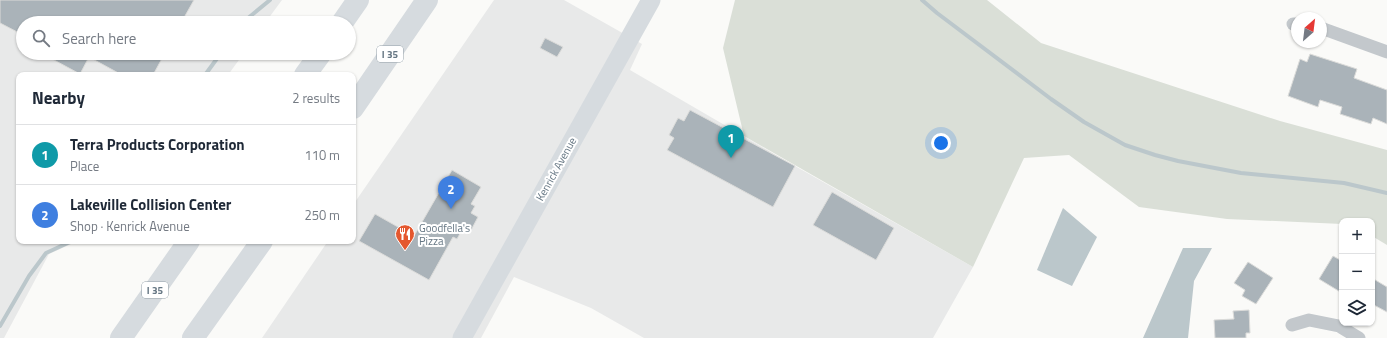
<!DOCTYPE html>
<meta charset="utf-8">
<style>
:root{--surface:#fff;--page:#f6f6f7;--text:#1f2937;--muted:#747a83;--line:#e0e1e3;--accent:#111827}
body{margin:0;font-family:"Titillium Web",sans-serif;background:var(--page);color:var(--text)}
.controls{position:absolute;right:12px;bottom:12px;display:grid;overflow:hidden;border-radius:8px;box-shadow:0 1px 3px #0004}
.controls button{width:36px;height:36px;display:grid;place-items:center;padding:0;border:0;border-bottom:1px solid var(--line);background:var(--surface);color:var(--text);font:20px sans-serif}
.compass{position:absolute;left:1291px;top:12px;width:36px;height:36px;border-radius:50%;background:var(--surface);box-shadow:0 1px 3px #0004;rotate:28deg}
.you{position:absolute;left:941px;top:143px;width:14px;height:14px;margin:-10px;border:3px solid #fff;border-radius:50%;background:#1a73e8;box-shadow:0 0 0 6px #1a73e833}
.badge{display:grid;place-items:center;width:26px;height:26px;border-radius:50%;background:var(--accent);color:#fff;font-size:13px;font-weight:700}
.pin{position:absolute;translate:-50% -33px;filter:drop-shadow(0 1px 2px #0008)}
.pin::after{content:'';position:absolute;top:21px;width:14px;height:12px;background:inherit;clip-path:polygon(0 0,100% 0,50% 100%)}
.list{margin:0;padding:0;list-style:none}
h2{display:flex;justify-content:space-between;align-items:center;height:52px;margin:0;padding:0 16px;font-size:17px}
h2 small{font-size:13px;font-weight:400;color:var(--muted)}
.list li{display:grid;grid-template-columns:26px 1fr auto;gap:12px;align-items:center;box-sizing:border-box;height:60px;padding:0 16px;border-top:1px solid var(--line)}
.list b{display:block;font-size:15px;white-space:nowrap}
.list p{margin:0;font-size:13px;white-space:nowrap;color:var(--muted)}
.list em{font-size:13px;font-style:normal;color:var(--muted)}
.icon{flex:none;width:22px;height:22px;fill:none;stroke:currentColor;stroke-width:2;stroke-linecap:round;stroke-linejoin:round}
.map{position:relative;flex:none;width:1387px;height:338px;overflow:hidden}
.search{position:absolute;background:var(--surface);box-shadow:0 1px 3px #0004;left:16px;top:16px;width:340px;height:44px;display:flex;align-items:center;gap:10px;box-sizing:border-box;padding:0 14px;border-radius:22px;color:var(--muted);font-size:15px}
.panel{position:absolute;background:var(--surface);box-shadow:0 1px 3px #0004;left:16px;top:72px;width:340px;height:172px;border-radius:8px}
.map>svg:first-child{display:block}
.built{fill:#e8e9e9}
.green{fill:#dadfd7}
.water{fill:#bbc7cb}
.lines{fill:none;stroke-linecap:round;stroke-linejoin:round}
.stream{stroke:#bbc7cb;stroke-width:4}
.building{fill:#aab3b9;stroke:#dcdcda}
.street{stroke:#c3c8cc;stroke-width:13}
.secondary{stroke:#d6dbdf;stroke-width:19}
.highway{stroke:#d6dbdf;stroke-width:22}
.labels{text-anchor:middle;stroke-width:4;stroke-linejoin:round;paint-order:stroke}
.shield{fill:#fff;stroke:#939fa8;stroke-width:1}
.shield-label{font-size:10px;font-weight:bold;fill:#657683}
.street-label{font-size:11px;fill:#657683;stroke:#fff}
.poi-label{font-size:11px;fill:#657683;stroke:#fff;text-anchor:start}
</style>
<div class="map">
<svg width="1387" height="338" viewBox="0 0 1387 338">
<rect width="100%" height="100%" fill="#fafaf8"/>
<!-- built -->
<g class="built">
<path d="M0,0H282L265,23H23V53H244L228,75H19V241H78L49,254L4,338H0Z"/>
<path d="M494,0H564L642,44L630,70L795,166L973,267L933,338H644L591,308L514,277L481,338H262L328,241H353V205Z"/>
</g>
<!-- green -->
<path class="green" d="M735,0H987L1041,43L1280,121L1387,150V245L1372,236V221H1342V224L1227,219L1139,207L1069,155L1024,158L973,267L744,136L723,48Z"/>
<!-- water -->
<g class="water">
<path d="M1063,208L1097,237L1072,286L1037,270Z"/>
<path d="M1183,248H1212L1194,281L1188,338H1143Z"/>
</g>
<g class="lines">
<!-- stream -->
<g class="stream">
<path d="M922,0L937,13L1051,99L1084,122L1125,145L1155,155L1178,161L1241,173L1344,183L1387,193"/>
<path d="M242,23L270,0"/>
<path d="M205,75L221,53"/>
<path d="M0,326L29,276L46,253L72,241"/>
</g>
</g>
<!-- building -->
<g class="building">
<path d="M0,0H194L181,23H23V35L0,23Z"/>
<path d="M545,38L563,47L557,57L540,48Z"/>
<path d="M41,53H165L153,75H122L89,57L80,74Z"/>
<path d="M1310,54L1357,69L1354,78L1387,90V124L1373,118L1371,124L1340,114L1342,107L1320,100L1318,107L1288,96L1300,59L1307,62Z"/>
<path d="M690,110L795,166L773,207L667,150L674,138L669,135L678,118L684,121Z"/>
<path d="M452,170L481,187L471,204L475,206L471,213L478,217L469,234L462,230L457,239L453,237L429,280L359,241L375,214L414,236Z"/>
<path d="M832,192L894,228L876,260L813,225Z"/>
<path d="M1333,256L1342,261V293L1319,279Z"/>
<path d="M1248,262L1273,278L1256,304L1242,296L1245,290L1234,283Z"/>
<path d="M1372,278L1387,287V312L1372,304Z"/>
<path d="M1249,310L1250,333H1246V338H1215L1214,320L1234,319L1233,311Z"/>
</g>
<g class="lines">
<!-- street -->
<g class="street">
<path d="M1293,24H1297"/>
<path d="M1321,28L1387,52"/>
<path d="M1292,325L1309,320L1339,326L1359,338"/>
</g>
<!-- secondary -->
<path class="secondary" d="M462,338L651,0"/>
<!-- highway -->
<g class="highway">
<path d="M342,23L358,0"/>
<path d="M305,75L321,53"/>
<path d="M353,108L427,0"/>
<path d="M121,338L189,241"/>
<path d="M193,338L262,241"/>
</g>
</g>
<!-- icons -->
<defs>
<symbol id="restaurant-pin" viewBox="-11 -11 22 30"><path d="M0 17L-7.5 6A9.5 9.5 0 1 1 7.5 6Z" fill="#e4572e" stroke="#fff"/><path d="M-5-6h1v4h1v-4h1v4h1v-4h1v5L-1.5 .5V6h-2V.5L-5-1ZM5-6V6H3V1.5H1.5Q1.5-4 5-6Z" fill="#fff"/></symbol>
</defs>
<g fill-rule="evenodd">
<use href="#restaurant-pin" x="394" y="223" width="22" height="30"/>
</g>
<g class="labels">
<!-- shield labels -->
<g class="shield">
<rect x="377" y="46" width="26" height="16" rx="3"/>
<rect x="142" y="282" width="26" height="16" rx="3"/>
</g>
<g class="shield-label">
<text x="390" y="58">I 35</text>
<text x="155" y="294">I 35</text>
</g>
<!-- street labels -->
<g class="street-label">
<text transform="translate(556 169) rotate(-61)" y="4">Kenrick Avenue</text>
</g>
<!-- poi labels -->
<g class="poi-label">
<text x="419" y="232">Goodfella's<tspan x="419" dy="13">Pizza</tspan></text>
</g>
</g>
</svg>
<div class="controls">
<button>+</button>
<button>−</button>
<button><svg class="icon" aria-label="layers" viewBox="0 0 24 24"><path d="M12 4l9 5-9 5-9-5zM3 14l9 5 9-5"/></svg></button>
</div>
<svg class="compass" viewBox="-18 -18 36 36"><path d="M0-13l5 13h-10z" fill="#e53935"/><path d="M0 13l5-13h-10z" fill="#747a83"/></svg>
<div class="you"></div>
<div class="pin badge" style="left:731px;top:158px;background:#0f9aa8">1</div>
<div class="pin badge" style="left:451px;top:209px;background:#3f7fe0">2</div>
<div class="search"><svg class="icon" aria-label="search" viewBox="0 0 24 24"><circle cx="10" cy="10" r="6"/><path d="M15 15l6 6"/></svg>Search here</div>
<section class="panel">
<h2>Nearby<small>2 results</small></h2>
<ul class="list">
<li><span class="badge" style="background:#0f9aa8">1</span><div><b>Terra Products Corporation</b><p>Place</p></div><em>110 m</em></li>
<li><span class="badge" style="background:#3f7fe0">2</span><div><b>Lakeville Collision Center</b><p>Shop · Kenrick Avenue</p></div><em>250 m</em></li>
</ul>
</section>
</div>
